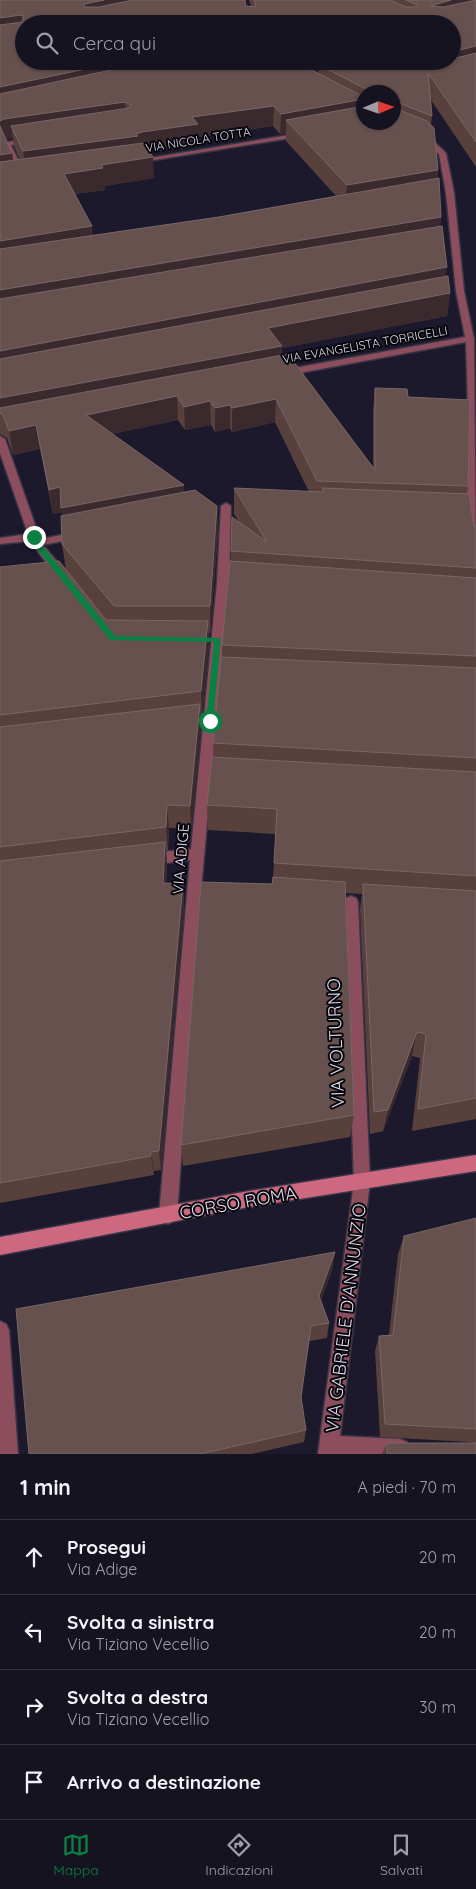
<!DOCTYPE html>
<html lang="it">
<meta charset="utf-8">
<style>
:root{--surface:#161321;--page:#23202e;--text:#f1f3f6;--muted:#9e9ea5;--line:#35323f;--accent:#0b8043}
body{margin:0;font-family:Quicksand,sans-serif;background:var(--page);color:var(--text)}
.compass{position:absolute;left:356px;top:85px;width:45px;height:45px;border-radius:50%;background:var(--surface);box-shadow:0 1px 4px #0004;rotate:88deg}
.stop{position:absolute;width:15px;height:15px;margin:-11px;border:4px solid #0b8043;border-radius:50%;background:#fff}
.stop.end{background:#0b8043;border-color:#fff;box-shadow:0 1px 5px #0008}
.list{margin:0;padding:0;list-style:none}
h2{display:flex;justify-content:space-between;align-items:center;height:65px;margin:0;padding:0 20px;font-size:21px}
h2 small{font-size:16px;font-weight:400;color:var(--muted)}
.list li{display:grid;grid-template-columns:32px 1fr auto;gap:15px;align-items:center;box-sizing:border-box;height:75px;padding:0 20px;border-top:1px solid var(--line)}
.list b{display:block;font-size:19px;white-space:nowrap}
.list p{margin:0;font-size:16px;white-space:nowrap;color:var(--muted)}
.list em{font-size:16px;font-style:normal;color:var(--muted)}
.icon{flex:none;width:28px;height:28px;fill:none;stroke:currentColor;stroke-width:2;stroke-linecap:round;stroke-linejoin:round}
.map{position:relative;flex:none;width:476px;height:1454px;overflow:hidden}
.search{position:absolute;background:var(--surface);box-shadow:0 1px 4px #0004;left:15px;right:15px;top:15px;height:55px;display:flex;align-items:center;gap:12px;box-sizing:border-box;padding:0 18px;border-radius:28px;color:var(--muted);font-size:19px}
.sheet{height:365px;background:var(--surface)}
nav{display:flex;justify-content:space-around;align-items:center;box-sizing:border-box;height:70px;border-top:1px solid var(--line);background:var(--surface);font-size:14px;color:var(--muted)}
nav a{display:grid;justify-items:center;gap:2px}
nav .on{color:var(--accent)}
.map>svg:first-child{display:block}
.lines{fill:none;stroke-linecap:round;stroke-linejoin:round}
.minor-casing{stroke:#383446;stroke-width:3}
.secondary-casing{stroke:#383446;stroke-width:3}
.minor{fill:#8c4e5c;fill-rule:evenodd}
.secondary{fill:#cc6981;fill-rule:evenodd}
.wall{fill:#58413d;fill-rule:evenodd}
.shaded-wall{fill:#3a2a2e}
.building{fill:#66514f;stroke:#796667}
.route{fill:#0b8043}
.labels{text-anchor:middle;stroke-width:4;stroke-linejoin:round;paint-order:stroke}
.far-street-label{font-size:12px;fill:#dddae8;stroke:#07060d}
.street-label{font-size:15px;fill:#dddae8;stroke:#07060d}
.near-street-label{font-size:18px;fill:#dddae8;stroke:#07060d}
</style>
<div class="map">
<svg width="476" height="1454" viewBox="0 0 476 1454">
<rect width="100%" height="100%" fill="#1d192c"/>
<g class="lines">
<defs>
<g id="minor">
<path d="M301,133L304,135L303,136L136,163L132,161Z"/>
<path d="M423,136L430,138L446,153L454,193L464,291L474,339L476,556L471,552L466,516L469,445L466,342L283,376L278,373L283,370L465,337L456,291L446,193L439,154L426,141L421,139L420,138Z"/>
<path d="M28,138L31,140L30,141L11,145L26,176L22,178L18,176L3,143Z"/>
<path d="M0,436L5,439L40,539L78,532L83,535L78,538L43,545L65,571L67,574L65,577H57L30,541L0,544V538L28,534L0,453Z"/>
<path d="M226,503L231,506L229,582L201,890L177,1215L174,1221L168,1224L162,1221L159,1215L190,860L150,865L145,863L143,859L145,855L150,853L191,849L217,582L221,506Z"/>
<path d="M351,896L356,898L358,902L370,1182L340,1436L400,1439L407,1442L410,1449L408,1454H318L354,1182L344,902L346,898Z"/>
<path d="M0,1321L6,1324L9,1330L18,1454H0Z"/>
</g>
<path id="secondary" d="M476,1155V1171L249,1207L0,1255V1237L249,1191Z"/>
</defs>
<!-- minor casing -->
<use href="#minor" class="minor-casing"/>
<!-- secondary casing -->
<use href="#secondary" class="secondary-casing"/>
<!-- minor -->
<use href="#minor" class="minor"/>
<!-- secondary -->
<use href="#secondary" class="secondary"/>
</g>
<!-- wall -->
<g class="wall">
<path d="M0,0L251,6L249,0H476V167L431,100L432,116L431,125L438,170L437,179L441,217L440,226L446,276L450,293L447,316L282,348V356L373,467V411L375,388L408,397L468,486L467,494L474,526L476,527V1119L412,1131L420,1058L412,1056L383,1131L370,1134L360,909L362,894L346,893L354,1115L350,1137L183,1166L181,1145L272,884L273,877L276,834L208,830L207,805L214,757L213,743L222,657V645L231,561V551L239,522L234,514V488L309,492L275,422L232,432L230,428L215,432L211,425L185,430L178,420L112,434L184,485V492L217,506L218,533L210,633H209V645L202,715L200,716L201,728L191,829L169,828L168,850H166L167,865L166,883L183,884L184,907L161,1170L154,1171V1175L0,1203V567L66,570L62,544V512L53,514L40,449L13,455L7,438L0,434ZM24,24H452V61H24ZM364,92H394V122H364ZM273,126L280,134L286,133V141L336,196L219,217L93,235L75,194L105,190L104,186L154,178L149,152L198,145V137ZM13,138L14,146L20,160L13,161L12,153L6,139Z"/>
<path d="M476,1218V1454H382L387,1443H473L470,1442L380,1437L375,1351L379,1336L389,1335L398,1254L404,1236Z"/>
<path d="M333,1268L321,1300L329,1323L327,1338L309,1341L301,1397L306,1430L304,1442L252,1454H29Z"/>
</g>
<!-- shaded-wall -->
<g class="shaded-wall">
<path d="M104,0H195L87,22L84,7L85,4Z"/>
<path d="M451,0H476L431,24V6Z"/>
<path d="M21,15L24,33L0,37V18Z"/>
<path d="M476,46V61L428,73L426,78L428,61H452V52Z"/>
<path d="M124,61H217L0,108V87Z"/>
<path d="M308,61H397L319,65L318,77L308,79Z"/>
<path d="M364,99V119L286,120V133L280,134L281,114Z"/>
<path d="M125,102L127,122L11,126L13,138L7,139L1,142L0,134V121L4,119Z"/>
<path d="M274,106L273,126L198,137V145L143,153L26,172L23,151L136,134L192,117Z"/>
<path d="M12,153L15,174L0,177V155Z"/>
<path d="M153,157L154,178L104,186L105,190L66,195L64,174L101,165Z"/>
<path d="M438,170L436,191L345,206L347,185Z"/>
<path d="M441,217L438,239L0,314V290Z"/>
<path d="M92,226L94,248L0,264V241Z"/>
<path d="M447,267L444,289L0,375V351Z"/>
<path d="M450,293L447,316L282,348L281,369L3,415L0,413V398L268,328Z"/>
<path d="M177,396L178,420L88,439L86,415Z"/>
<path d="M276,399L275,422L232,432V408Z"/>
<path d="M210,401L211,425L185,430L184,407Z"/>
<path d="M230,405V428L215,432V408Z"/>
<path d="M36,425L40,449L13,455L9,431Z"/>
<path d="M184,485L185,509L65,532L62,512L53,514L49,490L60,487Z"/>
<path d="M217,506L218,533L210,633V606Z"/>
<path d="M208,621L209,645L202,715L201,691Z"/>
<path d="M200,704L201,728L191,829L190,806Z"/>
<path d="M167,805L169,828L168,850L166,827Z"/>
<path d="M165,842L167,865L165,906L163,883Z"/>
<path d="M183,884L184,907L161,1170L159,1151Z"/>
<path d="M417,1032L412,1056L383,1131L388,1110Z"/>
<path d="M151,1152L154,1171V1175L151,1156Z"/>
<path d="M335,1252L333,1268L317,1311L319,1296Z"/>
</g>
<!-- building -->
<g class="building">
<path d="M0,0H104L85,4L84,7H99L133,0H245L246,6L256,7L254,0H390L406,7H415L417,5L406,0H451L431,6L444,7L476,0V46L452,52V24H24V61H124L0,87V25L22,22L24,16L21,15L0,18Z"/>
<path d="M476,53V142L428,73L432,116L394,101V92H367L366,89L319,65L342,61H416L426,66L445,61H452V59Z"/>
<path d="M152,61H298L304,66L364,97V99L281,114L274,106L192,117L198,124L142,132L136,134L138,136L23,151L11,126L129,108L131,105L125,102L4,119L0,121V94Z"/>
<path d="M364,106V122H394V108L427,121L434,128L438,170L347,185L286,120Z"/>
<path d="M0,126L12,153L0,155Z"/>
<path d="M143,143L153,157L101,165L103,168L64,174L92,226L0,241V162Z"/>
<path d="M439,178L441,217L0,290V249L219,217Z"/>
<path d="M442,226L447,267L0,351V299Z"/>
<path d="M448,276L450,293L268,328L282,346L0,398V359Z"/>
<path d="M288,354L375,470V388L407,389L408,397L470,400L468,486L317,481L276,399L232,408L230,405L215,408L210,401L184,407L177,396L86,415L184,485L61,508L60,487L49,490L36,425L9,431L3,415L0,413V408Z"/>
<path d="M234,488L324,492L322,488L469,494L474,526L476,527V568L231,551L232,517L267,542Z"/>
<path d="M195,490L217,506L210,606H114L62,544L61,516Z"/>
<path d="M59,561L106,620L208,621L201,691L0,715V567Z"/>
<path d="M230,561L476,578V656L222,645Z"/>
<path d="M221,657L476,668V758L213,743Z"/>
<path d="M200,704L190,806L167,805L166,827L0,847V727Z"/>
<path d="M212,757L476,772V876L274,863L277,809L207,805Z"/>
<path d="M165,842L163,883L183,884L159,1151L151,1152V1156L0,1183V861Z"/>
<path d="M273,877L345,882L354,1115L181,1145L201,882L272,884Z"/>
<path d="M363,884L476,891V1098L418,1109L426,1034L417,1032L388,1110L374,1112Z"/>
<path d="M476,1218V1429L385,1424L379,1336L393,1335L404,1236Z"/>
<path d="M335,1252L319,1296L329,1323L311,1326L301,1397L306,1430L200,1454H29L16,1309Z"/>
<rect x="387" y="1443" width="89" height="11"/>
</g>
<!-- route -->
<path class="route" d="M34,535L115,636L221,638L213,723L206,721L214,642L110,640L33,544L30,537Z"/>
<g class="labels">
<!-- far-street labels -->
<g class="far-street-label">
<text transform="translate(198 140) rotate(-9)" y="4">VIA NICOLA TOTTA</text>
<text transform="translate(365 345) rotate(-10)" y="4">VIA EVANGELISTA TORRICELLI</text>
</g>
<!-- street labels -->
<g class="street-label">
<text transform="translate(181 859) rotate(-85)" y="5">VIA ADIGE</text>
</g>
<!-- near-street labels -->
<g class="near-street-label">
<text transform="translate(336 1043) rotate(-92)" y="6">VIA VOLTURNO</text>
<text transform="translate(238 1203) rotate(-10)" y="6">CORSO ROMA</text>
<text transform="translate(346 1318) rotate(-83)" y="6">VIA GABRIELE D'ANNUNZIO</text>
</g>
</g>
</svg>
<svg class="compass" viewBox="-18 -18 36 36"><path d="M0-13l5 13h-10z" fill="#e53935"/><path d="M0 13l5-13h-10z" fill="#9e9ea5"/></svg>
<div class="stop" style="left:210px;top:721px"></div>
<div class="stop end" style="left:34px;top:537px"></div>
<div class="search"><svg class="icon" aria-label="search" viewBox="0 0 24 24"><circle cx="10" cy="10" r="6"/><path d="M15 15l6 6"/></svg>Cerca qui</div>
</div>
<section class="sheet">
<h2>1 min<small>A piedi · 70 m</small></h2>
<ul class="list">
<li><svg class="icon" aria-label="ahead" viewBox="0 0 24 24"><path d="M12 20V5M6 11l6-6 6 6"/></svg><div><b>Prosegui</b><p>Via Adige</p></div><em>20 m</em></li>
<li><svg class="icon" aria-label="left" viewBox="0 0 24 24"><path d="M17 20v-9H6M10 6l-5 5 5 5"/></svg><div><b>Svolta a sinistra</b><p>Via Tiziano Vecellio</p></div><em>20 m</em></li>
<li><svg class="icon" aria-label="right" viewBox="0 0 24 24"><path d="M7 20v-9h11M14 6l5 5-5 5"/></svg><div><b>Svolta a destra</b><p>Via Tiziano Vecellio</p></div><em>30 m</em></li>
<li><svg class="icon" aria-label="arrive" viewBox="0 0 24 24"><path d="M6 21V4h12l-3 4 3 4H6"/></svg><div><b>Arrivo a destinazione</b></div></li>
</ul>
</section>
<nav>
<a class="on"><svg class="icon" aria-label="map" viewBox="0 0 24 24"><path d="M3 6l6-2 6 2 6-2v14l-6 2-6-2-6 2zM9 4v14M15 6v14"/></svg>Mappa</a>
<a><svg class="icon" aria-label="directions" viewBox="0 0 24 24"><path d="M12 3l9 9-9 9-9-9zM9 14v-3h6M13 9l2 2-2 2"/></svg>Indicazioni</a>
<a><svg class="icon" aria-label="saved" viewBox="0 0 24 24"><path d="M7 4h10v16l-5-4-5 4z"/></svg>Salvati</a>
</nav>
